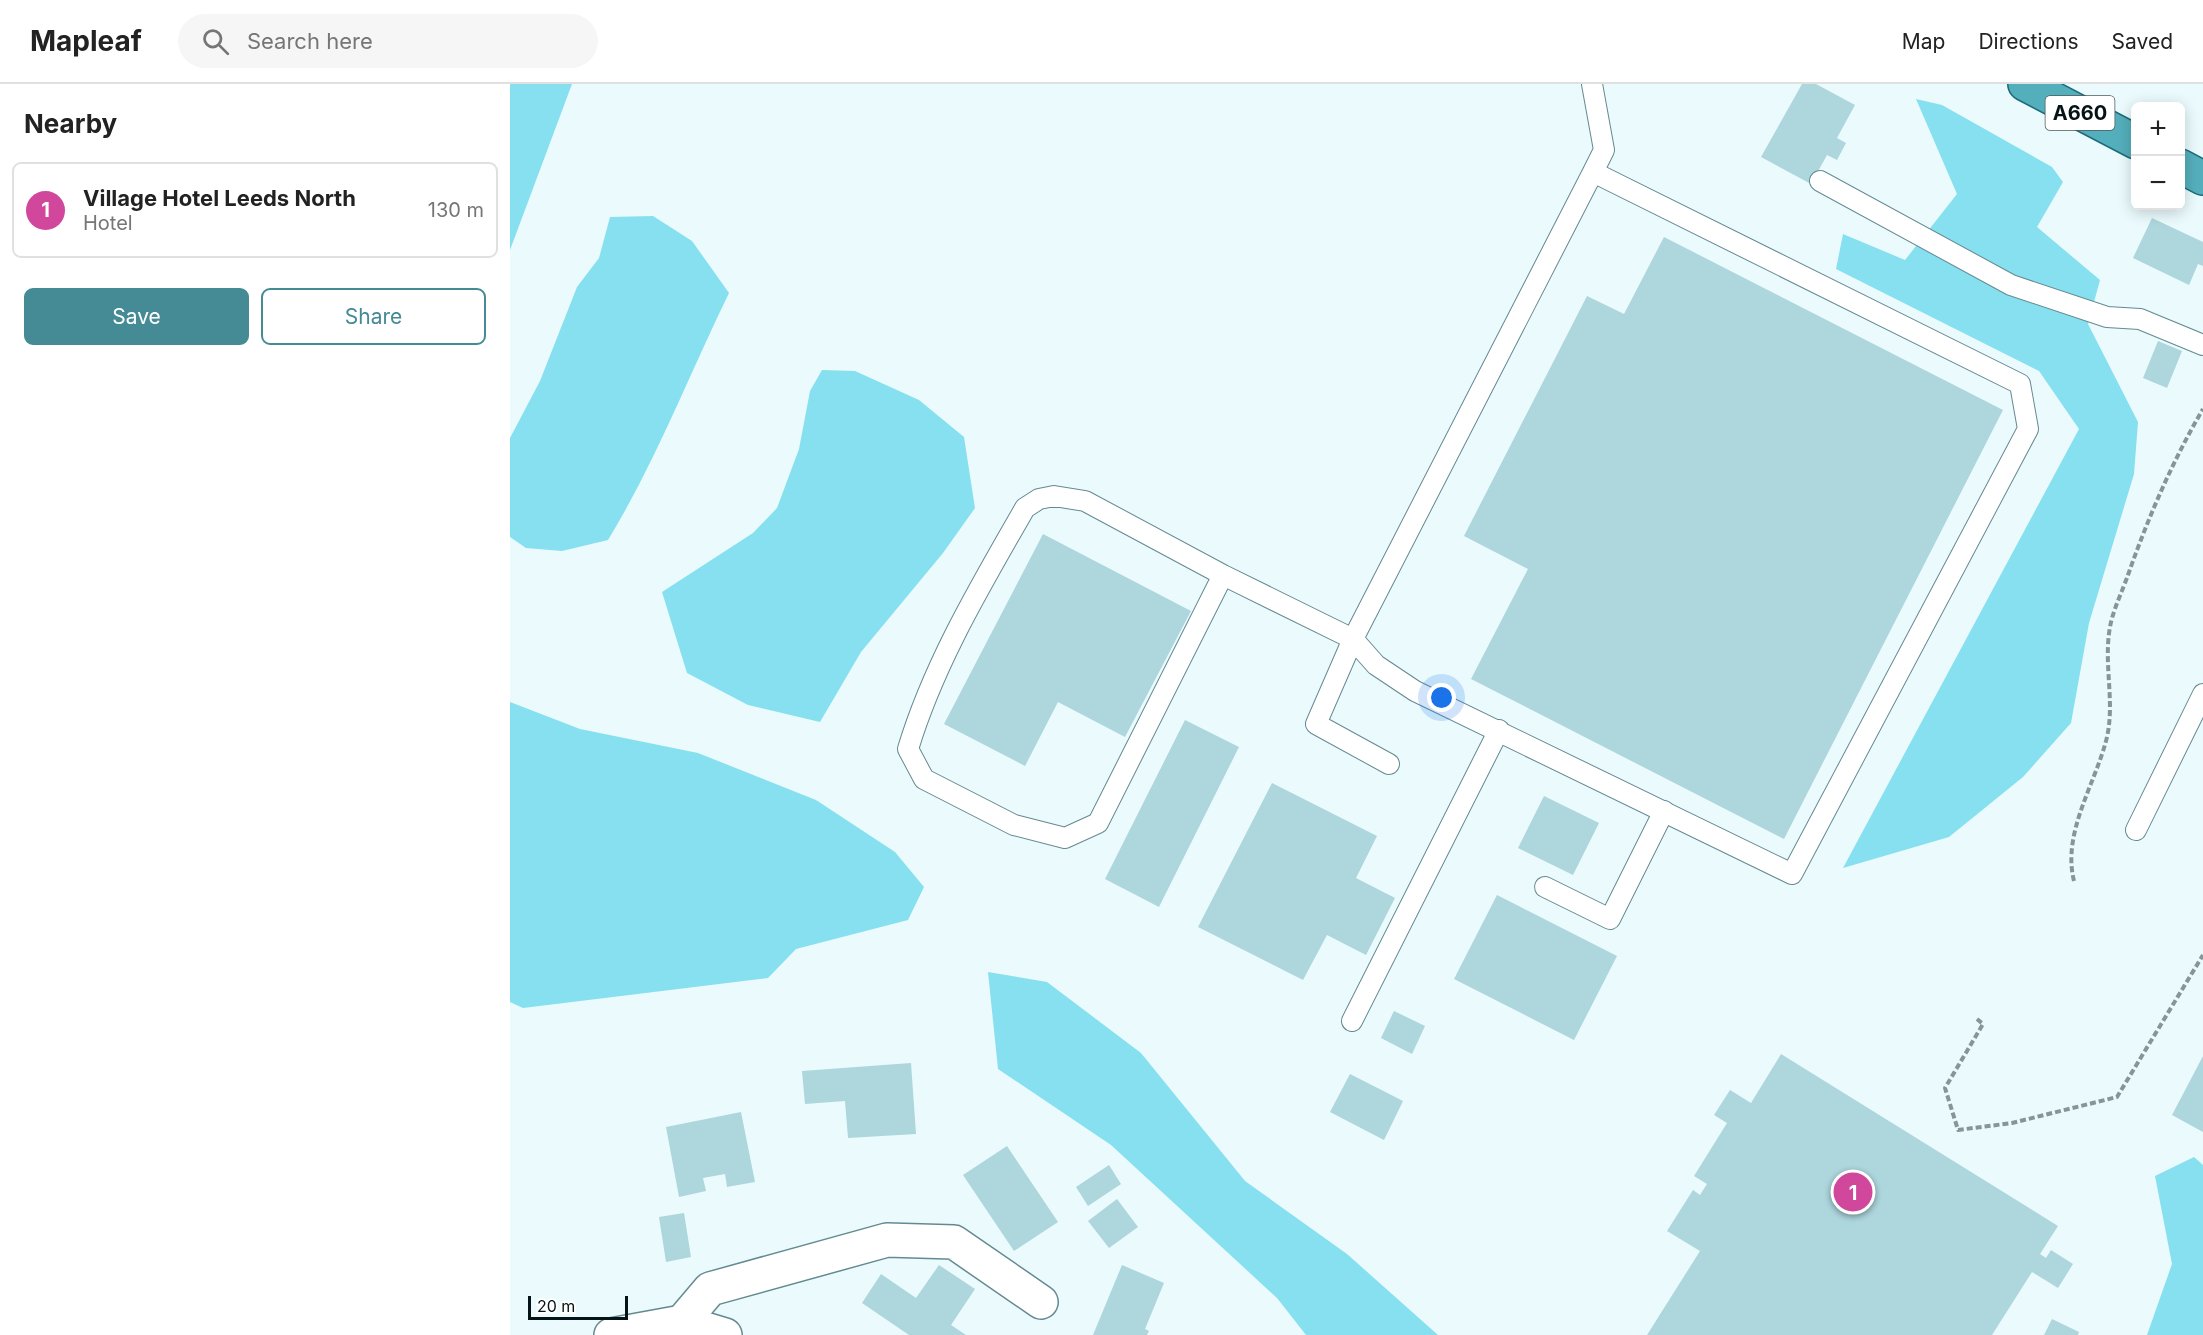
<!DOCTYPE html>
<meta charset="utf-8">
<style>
:root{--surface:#fff;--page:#f6f6f6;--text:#222;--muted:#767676;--line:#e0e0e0;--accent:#458b96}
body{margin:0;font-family:Inter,sans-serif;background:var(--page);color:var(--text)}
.controls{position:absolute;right:18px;top:18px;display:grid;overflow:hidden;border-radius:9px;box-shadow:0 3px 15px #0003}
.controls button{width:54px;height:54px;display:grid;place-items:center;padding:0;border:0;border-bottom:2px solid var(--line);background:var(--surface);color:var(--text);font:30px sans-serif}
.scale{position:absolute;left:18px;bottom:15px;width:100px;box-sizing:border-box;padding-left:6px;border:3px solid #051316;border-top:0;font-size:16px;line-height:21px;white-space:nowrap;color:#051316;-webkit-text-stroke:4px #fff;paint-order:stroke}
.you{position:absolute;left:932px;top:614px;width:21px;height:21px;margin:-15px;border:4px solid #fff;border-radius:50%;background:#1a73e8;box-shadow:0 0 0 9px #1a73e833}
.badge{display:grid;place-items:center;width:39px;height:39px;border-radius:50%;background:var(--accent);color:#fff;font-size:20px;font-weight:700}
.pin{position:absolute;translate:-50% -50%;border:3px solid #fff;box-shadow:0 2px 6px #0006}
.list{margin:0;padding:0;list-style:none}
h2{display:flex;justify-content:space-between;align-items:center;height:78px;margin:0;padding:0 24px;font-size:26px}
h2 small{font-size:20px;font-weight:400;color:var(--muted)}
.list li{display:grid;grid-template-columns:39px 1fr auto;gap:18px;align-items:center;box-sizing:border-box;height:96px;margin:0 12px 12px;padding:0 12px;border:2px solid var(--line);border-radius:9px}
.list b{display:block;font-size:22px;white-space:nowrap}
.list p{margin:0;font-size:20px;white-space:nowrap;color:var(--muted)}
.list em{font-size:20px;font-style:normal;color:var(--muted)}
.actions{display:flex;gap:12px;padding:18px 24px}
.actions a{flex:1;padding:14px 0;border:2px solid var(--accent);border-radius:9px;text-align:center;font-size:21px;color:var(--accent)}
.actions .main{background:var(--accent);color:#fff}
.icon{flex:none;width:33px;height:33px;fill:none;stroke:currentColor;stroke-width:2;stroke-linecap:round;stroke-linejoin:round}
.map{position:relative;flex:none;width:1693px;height:1251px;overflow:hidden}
header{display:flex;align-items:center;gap:36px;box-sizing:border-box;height:84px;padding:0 30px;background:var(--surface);border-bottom:2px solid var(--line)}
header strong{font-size:28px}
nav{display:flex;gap:33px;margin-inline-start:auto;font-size:21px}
.search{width:420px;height:54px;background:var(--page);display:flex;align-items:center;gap:15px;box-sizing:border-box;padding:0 21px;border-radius:33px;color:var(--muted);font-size:22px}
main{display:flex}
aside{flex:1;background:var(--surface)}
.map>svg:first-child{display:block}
.green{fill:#86e0ef}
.building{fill:#add6dd}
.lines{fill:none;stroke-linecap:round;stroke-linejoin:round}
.service-casing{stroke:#648a91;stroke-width:22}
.minor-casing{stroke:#648a91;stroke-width:36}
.trunk-casing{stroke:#1c6b77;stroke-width:36}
.path{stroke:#869598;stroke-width:4;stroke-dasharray:6 3;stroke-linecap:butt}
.service{stroke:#fff;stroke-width:20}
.minor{stroke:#fff;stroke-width:33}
.trunk{stroke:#54afbc;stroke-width:33}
.labels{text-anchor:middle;stroke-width:4.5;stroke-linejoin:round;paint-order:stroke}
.shield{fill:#fff;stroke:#505a5c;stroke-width:1.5}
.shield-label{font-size:20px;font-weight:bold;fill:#051316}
</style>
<header>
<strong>Mapleaf</strong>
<div class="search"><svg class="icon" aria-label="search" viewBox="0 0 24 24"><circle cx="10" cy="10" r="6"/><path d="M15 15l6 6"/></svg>Search here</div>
<nav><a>Map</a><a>Directions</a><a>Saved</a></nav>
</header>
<main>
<aside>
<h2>Nearby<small></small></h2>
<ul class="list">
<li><span class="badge" style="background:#d1479c">1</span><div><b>Village Hotel Leeds North</b><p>Hotel</p></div><em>130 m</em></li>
</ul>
<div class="actions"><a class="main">Save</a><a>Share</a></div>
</aside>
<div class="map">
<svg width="1693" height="1251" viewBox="0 0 1693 1251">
<rect width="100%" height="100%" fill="#eafafd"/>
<!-- green -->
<g class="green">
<path d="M0,0H62L0,166Z"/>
<path d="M1406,15L1432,21L1542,83L1553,98L1527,143L1590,196L1578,240L1628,338L1624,390L1579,539L1561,639L1513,693L1439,753L1333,784L1569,345L1529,287L1326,185L1333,150L1395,176L1447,110Z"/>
<path d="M143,132L182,157L219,209C179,291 146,377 98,456L52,467L16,464L0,453V354L30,297L67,203L89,174L100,133Z"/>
<path d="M312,286L345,287L409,316L454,353L465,424L433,469L351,568L310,638L238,621L177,589L152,508L243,449L267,424L289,365L300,307Z"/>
<path d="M0,618L70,645L188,669L306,716L385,768L414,803L398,836L286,865L258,894L13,924L0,918Z"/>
<path d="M478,888L537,898L631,969L735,1097L837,1170L928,1251H796L767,1214L601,1061L488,985Z"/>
<path d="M1684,1073L1693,1081V1251H1637L1662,1180L1645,1092Z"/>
</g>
<!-- building -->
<g class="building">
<path d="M1292,0H1306L1345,21L1327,54L1336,59L1327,76L1317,71L1301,100L1251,73Z"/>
<path d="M1642,134L1693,158V182L1688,180L1679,201L1623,174Z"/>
<path d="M1154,153L1493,326L1274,755L961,595L1018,485L954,452L1077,212L1114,230Z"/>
<path d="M1648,257L1672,267L1657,304L1633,294Z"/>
<path d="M533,450L681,527L615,653L548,618L515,682L434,640Z"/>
<path d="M675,636L729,663L649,823L595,795Z"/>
<path d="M762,699L867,752L846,794L885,814L856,871L817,851L793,896L688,843Z"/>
<path d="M1034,712L1089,739L1063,791L1008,764Z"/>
<path d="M987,811L1107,872L1064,956L944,895Z"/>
<path d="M884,927L915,942L902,970L871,954Z"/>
<path d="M1271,970L1548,1142L1530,1170L1536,1174L1541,1166L1563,1180L1548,1204L1522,1188L1482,1251H1137L1190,1167L1157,1147L1183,1106L1190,1111L1197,1100L1184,1092L1217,1039L1204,1031L1220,1006L1241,1019Z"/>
<path d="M1693,972V1048L1662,1031Z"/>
<path d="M401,979L406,1050L338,1054L335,1017L295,1020L292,987Z"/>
<path d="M840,990L893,1017L874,1056L820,1028Z"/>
<path d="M231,1028L245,1098L217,1103L215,1090L193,1094L196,1107L169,1113L156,1043Z"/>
<path d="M497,1062L548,1138L504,1167L453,1091Z"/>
<path d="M599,1081L611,1100L578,1122L566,1103Z"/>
<path d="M607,1115L628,1143L599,1164L578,1137Z"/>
<path d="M174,1129L181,1173L156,1178L149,1133Z"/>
<path d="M429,1181L465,1205L441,1241L456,1251H399L352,1219L371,1190L406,1214Z"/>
<path d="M612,1181L654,1199L635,1245L639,1247L637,1251H583Z"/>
<path d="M1542,1235L1569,1248L1568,1251H1534Z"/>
</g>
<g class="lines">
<defs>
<g id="service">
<path d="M1082,0L1094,66L1083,88L843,555L866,581L905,607L1282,790L1518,345L1510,300L1083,88"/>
<path d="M1310,97L1501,201L1597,233L1630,235L1693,261"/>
<path d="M713,491L588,739L555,754L504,741L414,695L398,665C424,579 471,501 515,424L529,415L544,412L575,417L713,491L843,555L806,640L879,680"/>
<path d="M1626,746L1693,610"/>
<path d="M1035,803L1100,835L1154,727"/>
<path d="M842,937L989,646"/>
</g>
<g id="minor">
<path d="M172,1238L215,1251"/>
<path d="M101,1251L172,1238L200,1205L377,1156L444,1158L531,1218"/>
</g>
<g id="trunk">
<path d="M1515,0L1626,58"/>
<path d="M1670,82L1693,94"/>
</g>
</defs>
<!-- service casing -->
<use href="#service" class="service-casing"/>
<!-- minor casing -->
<use href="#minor" class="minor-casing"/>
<!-- trunk casing -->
<use href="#trunk" class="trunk-casing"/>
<!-- path -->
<g class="path">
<path d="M1564,797C1552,750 1584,702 1596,657C1606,620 1593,581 1600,543C1603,526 1612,508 1618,491C1638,434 1662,378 1693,325"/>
<path d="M1467,935L1473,940L1435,1004L1448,1046L1502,1039L1607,1013L1693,871"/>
</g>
<!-- service -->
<use href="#service" class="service"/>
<!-- minor -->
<use href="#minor" class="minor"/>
<!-- trunk -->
<use href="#trunk" class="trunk"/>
</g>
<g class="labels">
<!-- shield labels -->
<rect class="shield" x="1535.5" y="12" width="69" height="34" rx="4.5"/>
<g class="shield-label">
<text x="1570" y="36">A660</text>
</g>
</g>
</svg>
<div class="controls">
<button>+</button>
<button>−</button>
</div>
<div class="scale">20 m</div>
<div class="you"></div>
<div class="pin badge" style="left:1343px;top:1108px;background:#d1479c">1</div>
</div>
</main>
